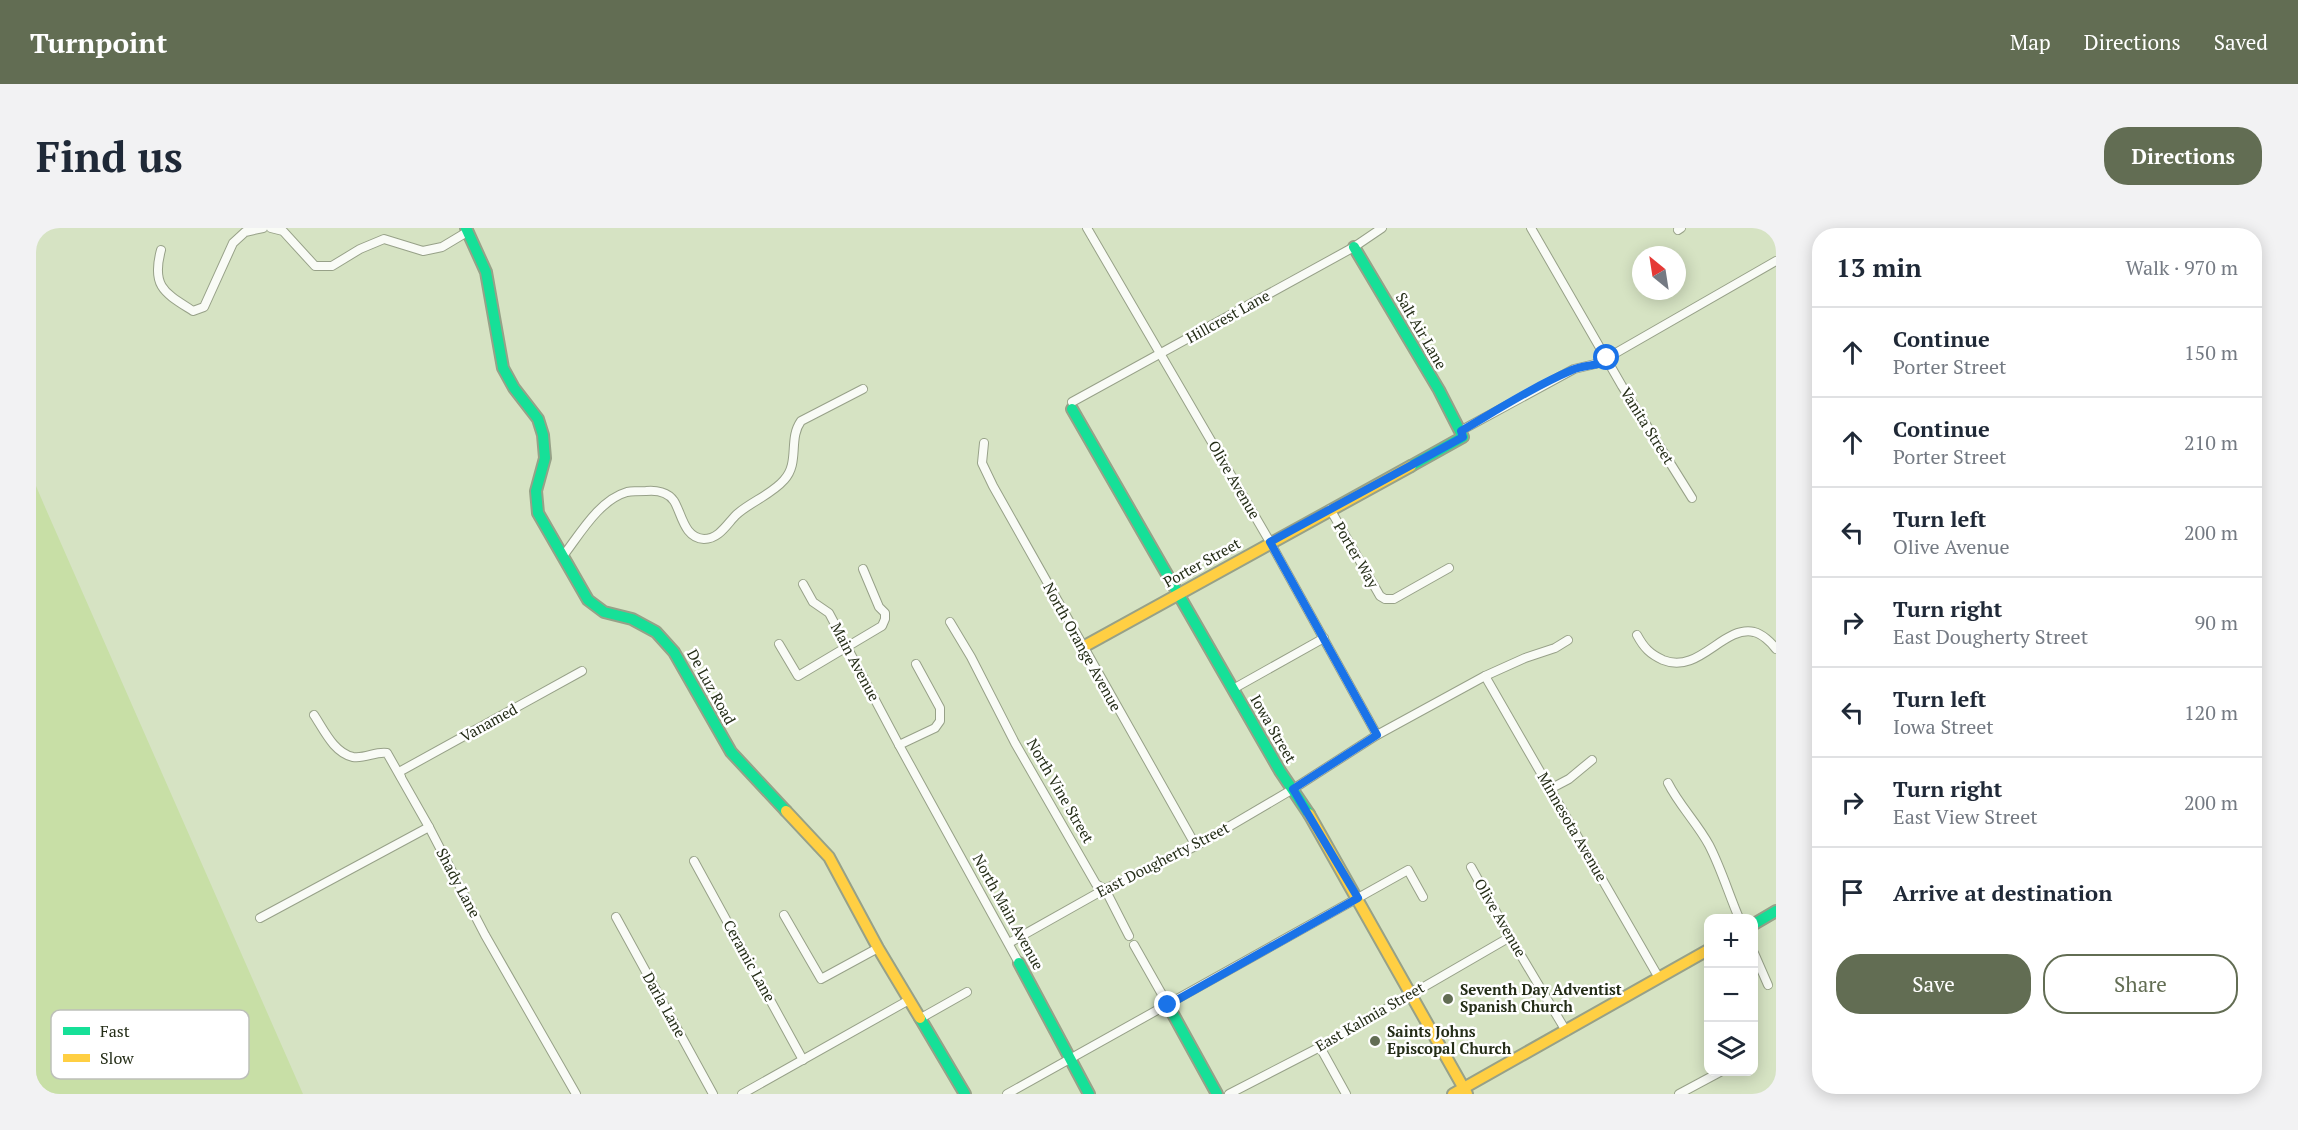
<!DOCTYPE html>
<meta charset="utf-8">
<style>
:root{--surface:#fff;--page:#f2f2f3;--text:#1f2937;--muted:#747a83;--line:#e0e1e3;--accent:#626d53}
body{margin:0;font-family:"PT Serif",serif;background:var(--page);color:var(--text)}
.controls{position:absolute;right:18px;bottom:18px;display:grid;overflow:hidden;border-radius:12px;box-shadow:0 3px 15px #0003}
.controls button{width:54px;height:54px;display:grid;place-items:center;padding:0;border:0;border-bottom:2px solid var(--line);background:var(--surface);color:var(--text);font:30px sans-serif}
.compass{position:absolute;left:1596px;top:18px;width:54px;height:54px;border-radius:50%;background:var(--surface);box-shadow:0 3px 15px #0003;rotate:330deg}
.stop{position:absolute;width:18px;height:18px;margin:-14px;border:4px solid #1a73e8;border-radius:50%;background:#fff}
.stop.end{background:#1a73e8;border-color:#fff;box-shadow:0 2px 6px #0008}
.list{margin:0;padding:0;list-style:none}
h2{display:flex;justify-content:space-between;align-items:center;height:78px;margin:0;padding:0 24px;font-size:26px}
h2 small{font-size:20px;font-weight:400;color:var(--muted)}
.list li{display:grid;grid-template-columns:39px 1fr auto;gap:18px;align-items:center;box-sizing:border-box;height:90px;padding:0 24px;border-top:2px solid var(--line)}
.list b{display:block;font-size:22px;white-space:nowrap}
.list p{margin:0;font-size:20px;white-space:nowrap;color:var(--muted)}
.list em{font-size:20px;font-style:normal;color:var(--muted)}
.actions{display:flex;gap:12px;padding:18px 24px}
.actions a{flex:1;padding:14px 0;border:2px solid var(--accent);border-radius:24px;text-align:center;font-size:21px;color:var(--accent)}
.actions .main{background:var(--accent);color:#fff}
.icon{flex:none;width:33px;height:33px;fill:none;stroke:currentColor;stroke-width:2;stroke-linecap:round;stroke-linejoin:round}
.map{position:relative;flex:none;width:1740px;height:866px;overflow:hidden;border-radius:24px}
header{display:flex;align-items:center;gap:36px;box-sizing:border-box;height:84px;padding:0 30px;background:var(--accent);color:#fff}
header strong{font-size:28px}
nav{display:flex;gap:33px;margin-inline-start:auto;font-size:21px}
.intro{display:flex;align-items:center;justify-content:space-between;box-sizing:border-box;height:144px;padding:0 36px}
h1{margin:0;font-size:42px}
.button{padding:15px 27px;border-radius:24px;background:var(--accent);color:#fff;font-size:21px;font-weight:700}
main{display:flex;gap:36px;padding:0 36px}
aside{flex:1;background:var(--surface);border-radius:24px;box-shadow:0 3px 15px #0003}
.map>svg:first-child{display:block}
.green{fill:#c8dfa6}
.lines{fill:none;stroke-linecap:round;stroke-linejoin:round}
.street-casing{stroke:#97a188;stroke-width:10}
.fast-casing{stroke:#97a188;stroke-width:14}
.slow-casing{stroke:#97a188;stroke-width:14}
.street{stroke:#f9fbf6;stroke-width:8}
.fast{stroke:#16e098;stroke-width:10}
.slow{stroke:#ffcf43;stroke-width:10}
.route{stroke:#1a73e8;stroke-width:8}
.poi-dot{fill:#626d53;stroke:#fff;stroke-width:2}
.labels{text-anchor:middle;stroke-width:5;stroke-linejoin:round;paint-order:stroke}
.street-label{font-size:15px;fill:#242d17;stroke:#fff}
.poi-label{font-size:15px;font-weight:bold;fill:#242d17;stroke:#fff;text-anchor:start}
.key{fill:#fff;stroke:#bdc0b9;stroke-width:1.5}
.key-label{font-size:16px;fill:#242d17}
</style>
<header>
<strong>Turnpoint</strong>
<nav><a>Map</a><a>Directions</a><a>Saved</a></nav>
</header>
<div class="intro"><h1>Find us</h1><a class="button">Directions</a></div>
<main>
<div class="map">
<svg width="1740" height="866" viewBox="0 0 1740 866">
<rect width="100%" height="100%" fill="#d6e3c3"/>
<!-- green -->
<path class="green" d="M0,258L9,279L267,866H0Z"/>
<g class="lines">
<defs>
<g id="street">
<path d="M235,0L247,3L279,38H296L324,21L348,11L387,23L406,19L431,4"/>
<path d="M1051,0L1234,314L1341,507"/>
<path d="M1495,0L1586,158L1656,270"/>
<path d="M1642,2L1645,0"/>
<path d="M125,22C115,59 129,65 157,83L168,79L197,15L209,4L227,0"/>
<path d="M1571,130L1740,33"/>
<path d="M1036,174L1318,19L1346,0"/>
<path d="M1424,203L1538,141L1572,133"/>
<path d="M948,215L946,235L957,258L1160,618"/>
<path d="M1294,281L1344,368L1349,371H1358L1413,340"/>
<path d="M527,328C544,306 563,272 591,264C597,263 604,263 610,263C620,262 632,264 638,273C646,286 648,310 668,311C683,311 691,296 700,287C714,274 735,267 748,252C764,235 752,211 765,193L827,161"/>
<path d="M767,356L777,374L793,385L863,517L983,735"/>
<path d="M914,394L935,429L979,515L1060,656L1069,661L1093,708"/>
<path d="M1601,407C1608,420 1614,426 1627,432C1663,447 1687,397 1718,404C1726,406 1735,414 1740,421"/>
<path d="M743,416L762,448L846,398L849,391V385L843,379L827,341"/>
<path d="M1449,448L1623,750"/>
<path d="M1197,461L1288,410"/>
<path d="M278,487C288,502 298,525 317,529C329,531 340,523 351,525L393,599L449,707L540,866"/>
<path d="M863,517L899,500L904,493V480L880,436"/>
<path d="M365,549L363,544L546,443"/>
<path d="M1632,555C1643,577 1661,595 1673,617C1685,640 1693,667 1703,690"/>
<path d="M1514,561L1533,551L1556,532"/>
<path d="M658,633L767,832"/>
<path d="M1435,639L1474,709L1530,803"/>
<path d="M748,687L785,751L842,720"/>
<path d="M580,689L677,866"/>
<path d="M224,690L393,599"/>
<path d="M973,715L1069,661L1160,618L1257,561L1341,507L1449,448L1489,430L1519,420L1532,412"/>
<path d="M1098,717L1132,777"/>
<path d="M1718,725L1732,757"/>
<path d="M885,790L931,764"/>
<path d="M1284,819L1310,866"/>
<path d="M706,866L873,772"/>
<path d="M971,866L1372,642L1387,669"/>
<path d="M1193,866L1284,819L1474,709"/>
<path d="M1643,866L1684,844"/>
</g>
<g id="fast">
<path d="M430,0L450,44L467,140L478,160L502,191L507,207L509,230L500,263L502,285L552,372L568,384L596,391L620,404L638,424L695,524L750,583"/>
<path d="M1318,19L1403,162L1427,209L1375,238"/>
<path d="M1036,181L1244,543L1273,586"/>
<path d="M1718,696L1740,683"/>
<path d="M983,735L1053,866"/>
<path d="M1132,777L1181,866"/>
<path d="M884,790L929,866"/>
</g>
<g id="slow">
<path d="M1047,419L1375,238"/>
<path d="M750,583L793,629L842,720L884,790"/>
<path d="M1273,586L1431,866"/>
<path d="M1417,866L1672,722"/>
</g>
</defs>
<!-- street casing -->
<use href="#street" class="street-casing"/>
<!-- fast casing -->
<use href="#fast" class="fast-casing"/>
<!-- slow casing -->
<use href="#slow" class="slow-casing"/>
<!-- street -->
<use href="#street" class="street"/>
<!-- fast -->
<use href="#fast" class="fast"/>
<!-- slow -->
<use href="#slow" class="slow"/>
</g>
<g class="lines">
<!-- route -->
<path class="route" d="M1132,777L1322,670L1257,561L1341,507L1234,314L1427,209L1425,203C1461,182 1497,159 1536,142C1547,137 1560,138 1572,133L1571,130"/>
</g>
<!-- markers -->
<g class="poi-dot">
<circle cx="1412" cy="771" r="6"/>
<circle cx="1339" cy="813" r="6"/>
</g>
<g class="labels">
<!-- street labels -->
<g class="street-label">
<text transform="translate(1192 89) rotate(-29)" y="5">Hillcrest Lane</text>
<text transform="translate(1385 103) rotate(60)" y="5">Salt Air Lane</text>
<text transform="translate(1611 198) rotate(58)" y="5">Vanita Street</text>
<text transform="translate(1198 252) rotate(60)" y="5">Olive Avenue</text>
<text transform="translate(1320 327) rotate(60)" y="5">Porter Way</text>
<text transform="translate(1166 335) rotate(-29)" y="5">Porter Street</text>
<text transform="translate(1046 419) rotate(61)" y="5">North Orange Avenue</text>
<text transform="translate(819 434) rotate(62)" y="5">Main Avenue</text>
<text transform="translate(675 459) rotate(61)" y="5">De Luz Road</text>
<text transform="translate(453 495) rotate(-29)" y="5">Vanamed</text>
<text transform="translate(1237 501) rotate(60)" y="5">Iowa Street</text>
<text transform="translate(1024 563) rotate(60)" y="5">North Vine Street</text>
<text transform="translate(1536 599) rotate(60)" y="5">Minnesota Avenue</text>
<text transform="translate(1127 632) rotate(-27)" y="5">East Dougherty Street</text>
<text transform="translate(422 655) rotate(62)" y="5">Shady Lane</text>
<text transform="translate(972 684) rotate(61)" y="5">North Main Avenue</text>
<text transform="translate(1464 690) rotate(60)" y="5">Olive Avenue</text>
<text transform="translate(713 733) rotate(61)" y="5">Ceramic Lane</text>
<text transform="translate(628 777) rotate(61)" y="5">Darla Lane</text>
<text transform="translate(1334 789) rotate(-30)" y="5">East Kalmia Street</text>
</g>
<!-- poi labels -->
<g class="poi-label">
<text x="1424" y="767">Seventh Day Adventist<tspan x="1424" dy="17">Spanish Church</tspan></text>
<text x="1351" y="809">Saints Johns<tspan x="1351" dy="17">Episcopal Church</tspan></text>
</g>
</g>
<!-- legend -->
<rect x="15" y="782" width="198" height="69" rx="9" class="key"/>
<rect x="27" y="799" width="27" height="8" fill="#16e098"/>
<rect x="27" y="826" width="27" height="8" fill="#ffcf43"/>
<g class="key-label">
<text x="64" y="809">Fast</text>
<text x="64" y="836">Slow</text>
</g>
</svg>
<div class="controls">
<button>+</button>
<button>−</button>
<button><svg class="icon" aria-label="layers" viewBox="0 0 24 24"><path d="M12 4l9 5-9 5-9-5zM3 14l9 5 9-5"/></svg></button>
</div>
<svg class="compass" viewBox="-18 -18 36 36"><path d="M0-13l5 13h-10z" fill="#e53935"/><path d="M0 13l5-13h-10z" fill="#747a83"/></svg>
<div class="stop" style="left:1571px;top:130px"></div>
<div class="stop end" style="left:1132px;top:777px"></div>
</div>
<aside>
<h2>13 min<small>Walk · 970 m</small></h2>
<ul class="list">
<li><svg class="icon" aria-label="ahead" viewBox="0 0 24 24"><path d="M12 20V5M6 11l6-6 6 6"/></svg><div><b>Continue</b><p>Porter Street</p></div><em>150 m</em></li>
<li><svg class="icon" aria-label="ahead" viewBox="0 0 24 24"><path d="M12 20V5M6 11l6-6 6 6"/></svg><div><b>Continue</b><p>Porter Street</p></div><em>210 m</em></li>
<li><svg class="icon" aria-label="left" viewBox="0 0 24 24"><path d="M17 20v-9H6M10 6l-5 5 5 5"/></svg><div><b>Turn left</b><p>Olive Avenue</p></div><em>200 m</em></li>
<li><svg class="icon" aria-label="right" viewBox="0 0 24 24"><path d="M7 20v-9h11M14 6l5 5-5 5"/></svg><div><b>Turn right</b><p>East Dougherty Street</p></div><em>90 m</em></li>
<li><svg class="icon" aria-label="left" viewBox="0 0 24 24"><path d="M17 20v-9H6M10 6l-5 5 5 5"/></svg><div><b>Turn left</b><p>Iowa Street</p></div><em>120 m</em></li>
<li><svg class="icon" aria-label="right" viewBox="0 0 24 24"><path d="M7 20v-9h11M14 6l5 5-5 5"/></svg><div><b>Turn right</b><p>East View Street</p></div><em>200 m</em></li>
<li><svg class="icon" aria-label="arrive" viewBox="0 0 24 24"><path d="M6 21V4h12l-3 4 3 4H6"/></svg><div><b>Arrive at destination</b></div></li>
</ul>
<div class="actions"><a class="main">Save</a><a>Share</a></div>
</aside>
</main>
